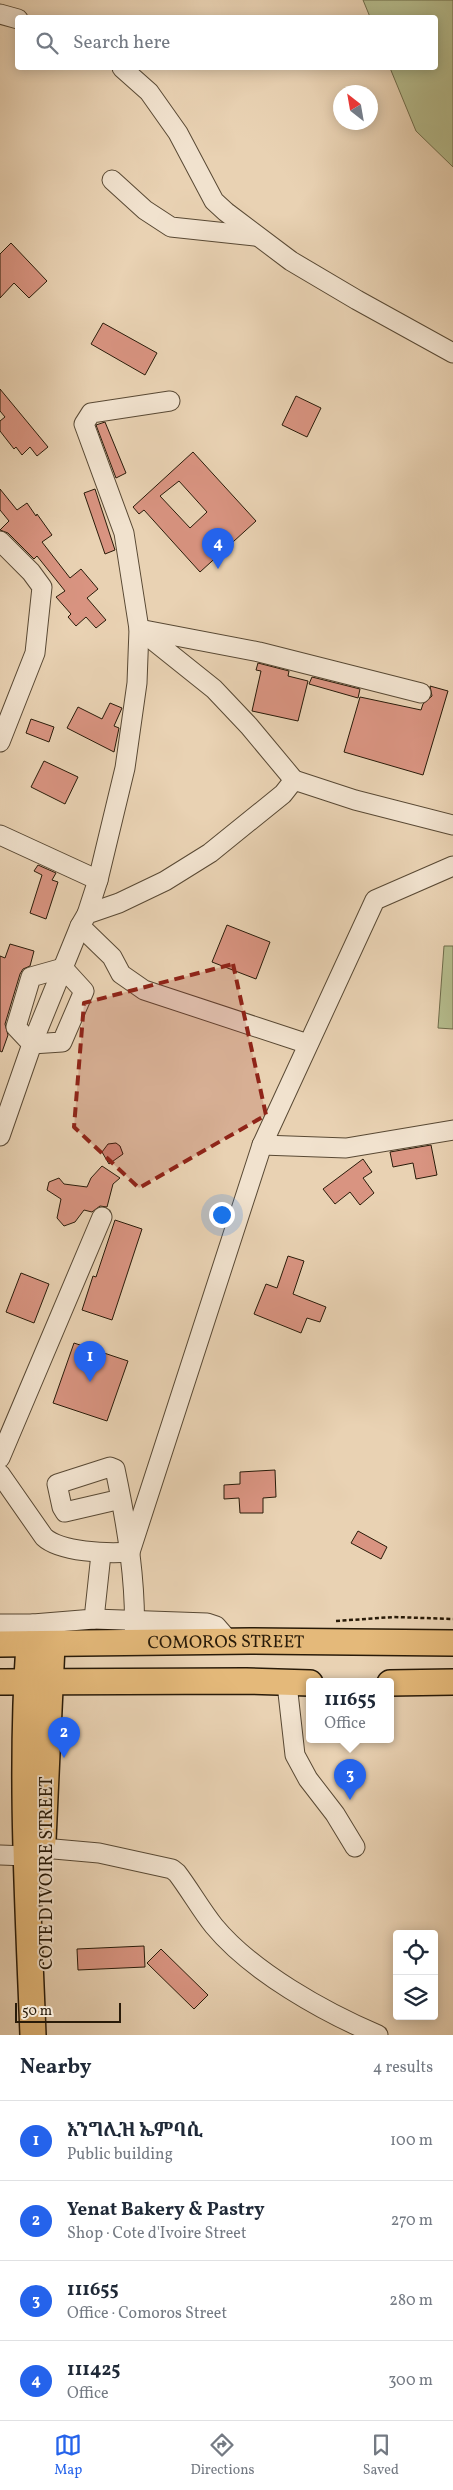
<!DOCTYPE html>
<meta charset="utf-8">
<style>
:root{--surface:#fff;--page:#f2f2f3;--text:#1f2937;--muted:#747a83;--line:#e0e1e3;--accent:#2563eb}
body{margin:0;font-family:Vollkorn,"Noto Serif Ethiopic",serif;background:var(--page);color:var(--text)}
.controls{position:absolute;right:15px;bottom:15px;display:grid;overflow:hidden;border-radius:5px;box-shadow:0 2px 12px #0003}
.controls button{width:45px;height:45px;display:grid;place-items:center;padding:0;border:0;border-bottom:1px solid var(--line);background:var(--surface);color:var(--text);font:25px sans-serif}
.compass{position:absolute;left:333px;top:85px;width:45px;height:45px;border-radius:50%;background:var(--surface);box-shadow:0 2px 12px #0003;rotate:329deg}
.scale{position:absolute;left:15px;bottom:12px;width:106px;box-sizing:border-box;padding-left:5px;border:2px solid #291b09;border-top:0;font-size:14px;line-height:18px;white-space:nowrap;color:#291b09;-webkit-text-stroke:4px #f1e2ce;paint-order:stroke}
.you{position:absolute;left:221px;top:1214px;width:18px;height:18px;margin:-12px;border:4px solid #fff;border-radius:50%;background:#1a73e8;box-shadow:0 0 0 8px #1a73e833}
.badge{display:grid;place-items:center;width:32px;height:32px;border-radius:50%;background:var(--accent);color:#fff;font-size:16px;font-weight:700}
.pin{position:absolute;translate:-50% -41px;filter:drop-shadow(0 1px 2px #0008)}
.pin::after{content:'';position:absolute;top:26px;width:18px;height:15px;background:inherit;clip-path:polygon(0 0,100% 0,50% 100%)}
.popup{position:absolute;left:306px;top:1678px;width:88px;height:65px;box-sizing:border-box;display:grid;place-content:center;border-radius:5px;background:var(--surface);filter:drop-shadow(0 1px 4px #0005);font-size:16px;white-space:nowrap;color:var(--muted)}
.popup b{font-size:19px;color:var(--text)}
.popup::after{content:'';position:absolute;left:50%;top:100%;margin-left:-10px;border:10px solid transparent;border-top-color:var(--surface)}
.list{margin:0;padding:0;list-style:none}
h2{display:flex;justify-content:space-between;align-items:center;height:65px;margin:0;padding:0 20px;font-size:21px}
h2 small{font-size:16px;font-weight:400;color:var(--muted)}
.list li{display:grid;grid-template-columns:32px 1fr auto;gap:15px;align-items:center;box-sizing:border-box;height:80px;padding:0 20px;border-top:1px solid var(--line)}
.list b{display:block;font-size:19px;white-space:nowrap}
.list p{margin:0;font-size:16px;white-space:nowrap;color:var(--muted)}
.list em{font-size:16px;font-style:normal;color:var(--muted)}
.icon{flex:none;width:28px;height:28px;fill:none;stroke:currentColor;stroke-width:2;stroke-linecap:round;stroke-linejoin:round}
.map{position:relative;flex:none;width:453px;height:2035px;overflow:hidden}
.search{position:absolute;background:var(--surface);box-shadow:0 2px 12px #0003;left:15px;right:15px;top:15px;height:55px;display:flex;align-items:center;gap:12px;box-sizing:border-box;padding:0 18px;border-radius:5px;color:var(--muted);font-size:19px}
.sheet{height:385px;background:var(--surface)}
nav{display:flex;justify-content:space-around;align-items:center;box-sizing:border-box;height:70px;border-top:1px solid var(--line);background:var(--surface);font-size:14px;color:var(--muted)}
nav a{display:grid;justify-items:center;gap:2px}
nav .on{color:var(--accent)}
.map>svg:first-child{display:block}
.green{fill:#b5bc8d;stroke:#6f6c4b}
.building{fill:#d99481;stroke:#291b09;fill-rule:evenodd}
.lines{fill:none;stroke-linecap:round;stroke-linejoin:round}
.minor-casing{stroke:#594934;stroke-width:21}
.major-casing{stroke:#291b09;stroke-width:28}
.path{stroke:#291b09;stroke-width:2.5;stroke-dasharray:4 2.5;stroke-linecap:butt}
.minor{stroke:#f1e2ce;stroke-width:19}
.major{stroke:#e4b97a;stroke-width:25}
.marked{fill:#8f2418;fill-opacity:0.2;stroke:#8f2418;stroke-width:4;stroke-dasharray:10 6;stroke-linejoin:round}
.labels{text-anchor:middle;stroke-width:4;stroke-linejoin:round;paint-order:stroke}
.street-label{font-size:18px;fill:#291b09;stroke:#f1e2ce}
</style>
<div class="map">
<svg width="453" height="2035" viewBox="0 0 453 2035">
<rect width="100%" height="100%" fill="#e9d2b3"/>
<filter id="stains"><feTurbulence type="fractalNoise" baseFrequency=".004" numOctaves="4"/><feColorMatrix values="0 0 0 0 .2 0 0 0 0 .09 0 0 0 0 .02 0 0 0 .5 -.17"/></filter>
<radialGradient id="worn" r=".72"><stop offset=".6" stop-color="#630" stop-opacity="0"/><stop offset="1" stop-color="#630" stop-opacity=".3"/></radialGradient>
<!-- green -->
<g class="green">
<path d="M363,0H453V167L416,131L390,68H436V18L370,17Z"/>
<path d="M444,946H453V1029L438,1028Z"/>
</g>
<!-- building -->
<g class="building">
<path d="M11,243L47,281L29,298L14,283L0,298V254Z"/>
<path d="M103,323L157,353L145,375L91,344Z"/>
<path d="M0,389L48,447L37,456L30,447L22,455L16,447L14,449L0,431V421L5,417L0,411Z"/>
<path d="M296,396L321,408L307,437L282,425Z"/>
<path d="M105,422L126,473L116,478L96,425Z"/>
<path d="M193,452L256,521L200,572L144,510L139,514L133,507ZM179,481L207,512L190,528L160,496Z"/>
<path d="M0,489L17,510L27,503L36,516L37,514L52,535L42,542L70,578L81,569L98,589L87,598L106,620L96,628L86,617L76,626L68,617L71,614L56,597L65,591L37,556L34,559L8,533L0,530L9,521L0,510Z"/>
<path d="M95,489L115,550L105,554L84,493Z"/>
<path d="M258,663L289,671L288,676L308,681L298,721L252,711L261,671L256,670Z"/>
<path d="M312,677L360,689L358,698L309,684Z"/>
<path d="M430,686L448,691L423,775L344,752L360,697L421,710L423,704L432,696Z"/>
<path d="M110,703L122,708L114,726L119,728L114,752L67,728L78,707L102,719Z"/>
<path d="M31,719L54,727L49,742L26,733Z"/>
<path d="M44,761L78,777L65,804L31,787Z"/>
<path d="M38,865L56,873L52,880L58,882L46,919L30,913L42,875L34,871Z"/>
<path d="M227,925L270,942L256,979L212,962Z"/>
<path d="M10,944L34,951L30,966L23,969L20,974L5,1024L8,1035L2,1052L0,1051V956L5,958Z"/>
<path d="M116,1143L120,1146L123,1154L109,1164L102,1152L108,1144Z"/>
<path d="M431,1145L437,1175L416,1179L413,1163L393,1167L390,1152Z"/>
<path d="M363,1159L372,1172L363,1178L374,1193L360,1205L350,1192L335,1204L323,1189Z"/>
<path d="M102,1166L120,1178L113,1184L107,1207L100,1206L92,1212L84,1210L75,1222L64,1226L57,1218L61,1199L47,1190L49,1182L59,1178L64,1184L87,1187L91,1178Z"/>
<path d="M115,1220L142,1229L112,1320L82,1310L93,1276L96,1277Z"/>
<path d="M288,1256L304,1261L293,1294L326,1307L320,1322L307,1318L301,1333L254,1314L266,1284L277,1288Z"/>
<path d="M21,1273L49,1284L34,1323L6,1312Z"/>
<path d="M74,1343L128,1361L107,1421L53,1403Z"/>
<path d="M275,1470L276,1497L263,1498V1513H240L239,1498L224,1499V1485L240,1484V1472Z"/>
<path d="M358,1531L387,1547L381,1559L351,1543Z"/>
<path d="M144,1946L145,1967L78,1970L77,1949Z"/>
<path d="M161,1949L208,1995L194,2009L147,1963Z"/>
</g>
<g class="lines">
<defs>
<g id="minor">
<path d="M0,14L18,19"/>
<path d="M122,68L149,92L178,133L214,201L226,212L291,261L357,300L453,353"/>
<path d="M112,180L145,210L171,227L255,236"/>
<path d="M0,541L31,572L42,587L35,653L0,742"/>
<path d="M294,780L249,726L214,689L139,629L259,652L421,693"/>
<path d="M0,835L98,880"/>
<path d="M87,914L98,880L125,768L137,683L139,629L124,533L84,424L91,413L170,401"/>
<path d="M80,926L112,957L121,974L144,990L308,1044"/>
<path d="M63,968L84,991L62,1042L32,1044L16,1027L31,977Z"/>
<path d="M0,1136L32,1044L80,926L87,914L119,903L165,881L210,853L283,794L294,780L355,800L453,825"/>
<path d="M262,1145L346,1148L453,1130"/>
<path d="M0,1458L102,1217"/>
<path d="M0,1474L44,1537C60,1552 108,1554 130,1552L262,1145L375,900L453,866"/>
<path d="M121,1499L65,1512L62,1507L57,1484L110,1467L115,1469C127,1526 137,1585 134,1643"/>
<path d="M94,1619L207,1623L216,1626L229,1641"/>
<path d="M0,1624H33"/>
<path d="M29,1644L33,1624L94,1619L101,1554"/>
<path d="M287,1684L295,1755L308,1779L335,1814L355,1847"/>
<path d="M43,1848L99,1853L172,1869L177,1873C190,1890 201,1910 214,1926C252,1972 324,2012 378,2035"/>
<path d="M0,1855L27,1856"/>
</g>
<g id="major">
<path id="s1" d="M0,1644L250,1641L453,1643"/>
<path d="M29,1644C20,1774 28,1905 33,2035"/>
<path d="M0,1682L246,1681L310,1683"/>
<path d="M390,1683L453,1682"/>
<path d="M43,1840L52,1645"/>
</g>
</defs>
<!-- minor casing -->
<use href="#minor" class="minor-casing"/>
<!-- major casing -->
<use href="#major" class="major-casing"/>
<!-- path -->
<path class="path" d="M336,1621L394,1617L453,1619"/>
<!-- minor -->
<use href="#minor" class="minor"/>
<!-- major -->
<use href="#major" class="major"/>
</g>
<!-- marked area -->
<path class="marked" d="M233,964L266,1115L139,1188L74,1127L84,1003Z"/>
<g class="labels">
<!-- street labels -->
<g class="street-label">
<text dy="6" stroke="none"><textPath href="#s1" startOffset="226">COMOROS STREET</textPath></text>
<text transform="translate(46 1873) rotate(-90)" y="6">COTE D'IVOIRE STREET</text>
</g>
</g>
<rect width="100%" height="100%" filter="url(#stains)"/>
<rect width="100%" height="100%" fill="url(#worn)"/>
</svg>
<div class="controls">
<button><svg class="icon" aria-label="locate" viewBox="0 0 24 24"><circle cx="12" cy="12" r="6"/><path d="M12 2v4M12 18v4M2 12h4M18 12h4"/></svg></button>
<button><svg class="icon" aria-label="layers" viewBox="0 0 24 24"><path d="M12 4l9 5-9 5-9-5zM3 14l9 5 9-5"/></svg></button>
</div>
<svg class="compass" viewBox="-18 -18 36 36"><path d="M0-13l5 13h-10z" fill="#e53935"/><path d="M0 13l5-13h-10z" fill="#747a83"/></svg>
<div class="scale">50 m</div>
<div class="you"></div>
<div class="pin badge" style="left:90px;top:1382px">1</div>
<div class="pin badge" style="left:64px;top:1758px">2</div>
<div class="pin badge" style="left:350px;top:1800px">3</div>
<div class="popup"><b>111655</b>Office</div>
<div class="pin badge" style="left:218px;top:569px">4</div>
<div class="search"><svg class="icon" aria-label="search" viewBox="0 0 24 24"><circle cx="10" cy="10" r="6"/><path d="M15 15l6 6"/></svg>Search here</div>
</div>
<section class="sheet">
<h2>Nearby<small>4 results</small></h2>
<ul class="list">
<li><span class="badge">1</span><div><b>እንግሊዝ ኤምባሲ</b><p>Public building</p></div><em>100 m</em></li>
<li><span class="badge">2</span><div><b>Yenat Bakery &amp; Pastry</b><p>Shop · Cote d'Ivoire Street</p></div><em>270 m</em></li>
<li><span class="badge">3</span><div><b>111655</b><p>Office · Comoros Street</p></div><em>280 m</em></li>
<li><span class="badge">4</span><div><b>111425</b><p>Office</p></div><em>300 m</em></li>
</ul>
</section>
<nav>
<a class="on"><svg class="icon" aria-label="map" viewBox="0 0 24 24"><path d="M3 6l6-2 6 2 6-2v14l-6 2-6-2-6 2zM9 4v14M15 6v14"/></svg>Map</a>
<a><svg class="icon" aria-label="directions" viewBox="0 0 24 24"><path d="M12 3l9 9-9 9-9-9zM9 14v-3h6M13 9l2 2-2 2"/></svg>Directions</a>
<a><svg class="icon" aria-label="saved" viewBox="0 0 24 24"><path d="M7 4h10v16l-5-4-5 4z"/></svg>Saved</a>
</nav>
